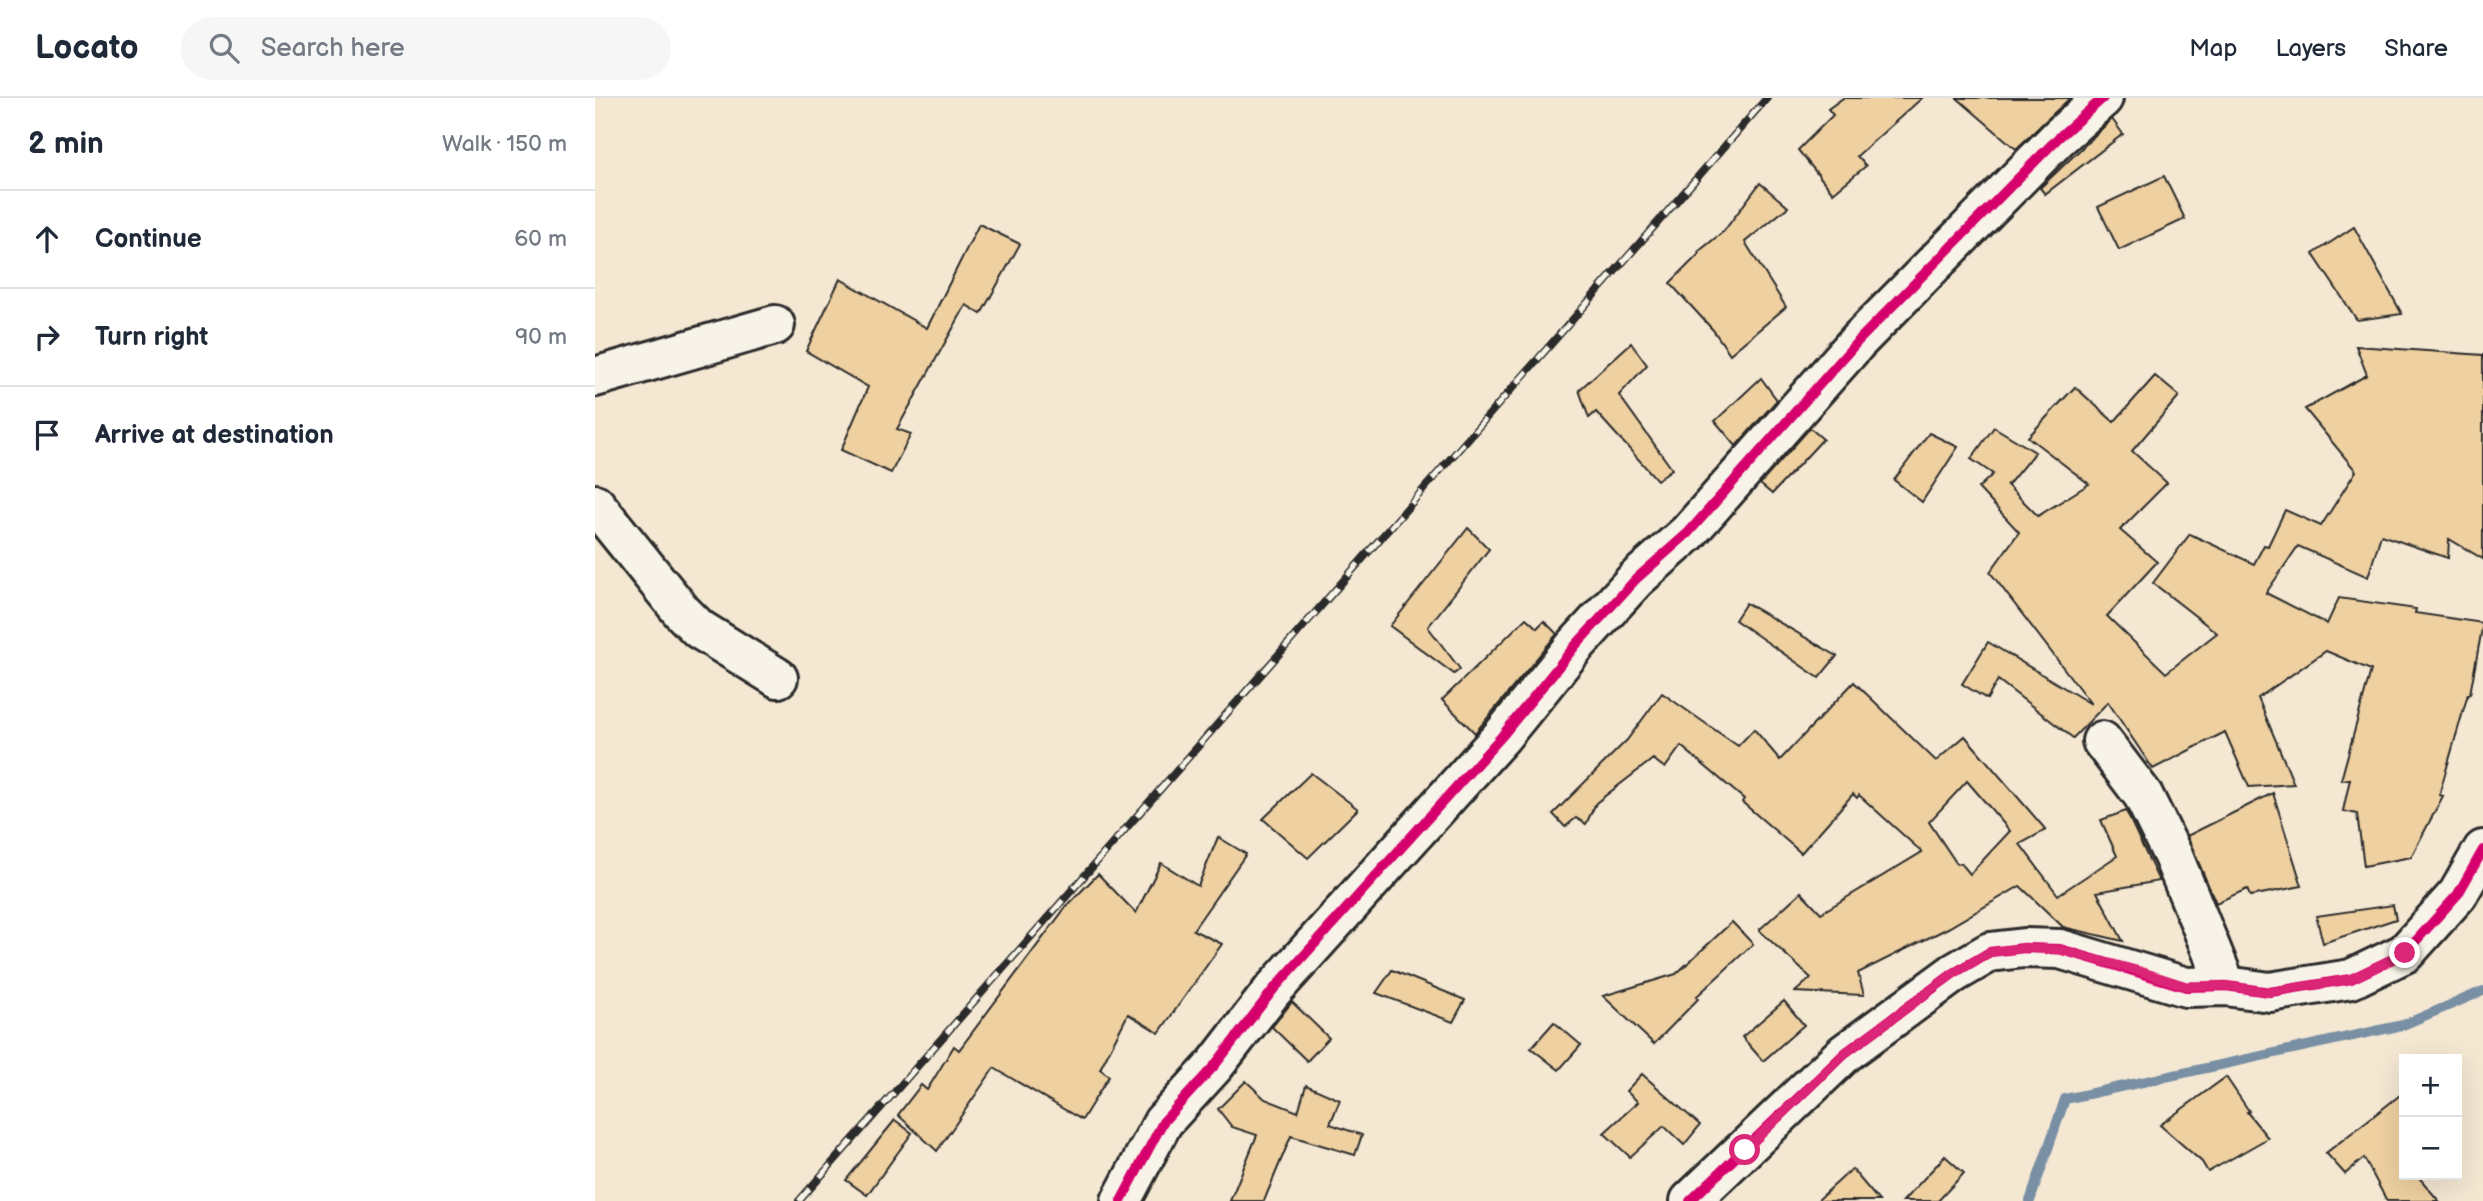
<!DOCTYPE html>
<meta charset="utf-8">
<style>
:root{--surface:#fff;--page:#f6f6f7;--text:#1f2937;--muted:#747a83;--line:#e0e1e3}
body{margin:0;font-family:"Balsamiq Sans",sans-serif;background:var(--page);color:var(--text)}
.controls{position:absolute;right:21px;bottom:21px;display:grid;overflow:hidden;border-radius:0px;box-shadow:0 7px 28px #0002}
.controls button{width:63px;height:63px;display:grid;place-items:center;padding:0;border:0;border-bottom:2px solid var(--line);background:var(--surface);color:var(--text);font:35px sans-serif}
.stop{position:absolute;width:21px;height:21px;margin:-16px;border:5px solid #db2777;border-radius:50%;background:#fff}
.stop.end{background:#db2777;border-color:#fff;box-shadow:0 2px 7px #0008}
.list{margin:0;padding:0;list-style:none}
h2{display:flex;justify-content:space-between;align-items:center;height:91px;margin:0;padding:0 28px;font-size:30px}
h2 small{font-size:23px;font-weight:400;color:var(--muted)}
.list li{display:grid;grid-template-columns:46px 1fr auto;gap:21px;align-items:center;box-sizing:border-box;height:98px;padding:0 28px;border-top:2px solid var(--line)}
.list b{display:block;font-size:26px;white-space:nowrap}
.list em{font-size:23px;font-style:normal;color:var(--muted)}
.icon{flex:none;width:38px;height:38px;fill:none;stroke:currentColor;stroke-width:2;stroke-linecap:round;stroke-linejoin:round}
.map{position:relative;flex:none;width:1888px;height:1103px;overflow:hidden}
header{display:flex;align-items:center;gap:42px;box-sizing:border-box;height:98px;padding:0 35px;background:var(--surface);border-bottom:2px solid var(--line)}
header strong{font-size:33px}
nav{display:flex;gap:38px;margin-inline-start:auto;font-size:24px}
.search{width:490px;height:63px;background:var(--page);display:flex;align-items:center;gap:18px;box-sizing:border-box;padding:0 24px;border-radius:38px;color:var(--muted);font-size:26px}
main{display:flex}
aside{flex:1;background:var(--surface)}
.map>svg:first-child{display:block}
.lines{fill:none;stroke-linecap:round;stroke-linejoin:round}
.stream{stroke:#798fa4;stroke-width:10}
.building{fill:#eed0a1;stroke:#2b2b2b;stroke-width:2;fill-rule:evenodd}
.minor-casing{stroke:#2b2b2b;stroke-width:44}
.minor{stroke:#f7f3e8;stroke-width:38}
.rail-casing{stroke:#2b2b2b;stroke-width:8}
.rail{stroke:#f7f3e8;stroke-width:5;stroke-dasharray:16;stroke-linecap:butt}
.cycleway-casing{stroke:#f7f3e8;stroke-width:15}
.cycleway{stroke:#d6006c;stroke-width:10}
.route{stroke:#db2777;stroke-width:9}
</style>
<header>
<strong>Locato</strong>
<div class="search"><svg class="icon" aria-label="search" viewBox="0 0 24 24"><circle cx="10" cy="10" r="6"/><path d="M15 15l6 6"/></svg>Search here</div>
<nav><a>Map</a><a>Layers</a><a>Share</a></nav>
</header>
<main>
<aside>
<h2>2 min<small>Walk · 150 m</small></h2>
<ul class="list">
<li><svg class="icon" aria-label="ahead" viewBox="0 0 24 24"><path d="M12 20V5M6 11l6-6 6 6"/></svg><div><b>Continue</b></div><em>60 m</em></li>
<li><svg class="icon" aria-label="right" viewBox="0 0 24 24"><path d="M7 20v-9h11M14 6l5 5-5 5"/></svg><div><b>Turn right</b></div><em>90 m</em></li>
<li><svg class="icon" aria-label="arrive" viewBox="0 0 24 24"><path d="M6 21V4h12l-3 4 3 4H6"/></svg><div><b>Arrive at destination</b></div></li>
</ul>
</aside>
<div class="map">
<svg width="1888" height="1103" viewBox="0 0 1888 1103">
<rect width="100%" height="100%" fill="#f4e8d3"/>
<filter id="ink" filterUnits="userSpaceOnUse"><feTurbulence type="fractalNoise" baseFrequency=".0143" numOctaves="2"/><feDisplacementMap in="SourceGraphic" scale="14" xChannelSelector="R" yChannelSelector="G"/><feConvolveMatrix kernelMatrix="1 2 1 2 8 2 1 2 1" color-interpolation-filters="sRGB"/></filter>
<g filter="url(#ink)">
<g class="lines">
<!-- stream -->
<path class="stream" d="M1435,1103L1470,1001L1808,927L1888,893"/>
</g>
<!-- building -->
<g class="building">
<path d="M1248,0H1327L1262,58L1271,68L1238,95L1203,52L1238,17L1233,11Z"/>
<path d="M1362,0H1475L1421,51Z"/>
<path d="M1517,21L1528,36L1450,96L1445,90Z"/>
<path d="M1569,78L1590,121L1524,152L1503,109Z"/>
<path d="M1165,85L1193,109L1150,144L1191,209L1135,256L1118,232L1075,185L1104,156L1103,154L1129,133Z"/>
<path d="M384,126L425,146L386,216L371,207L302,331L316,336L296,375L246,352L273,289L211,253L245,181L332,230Z"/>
<path d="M1759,129L1807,216L1762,222L1718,156Z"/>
<path d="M1036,245L1052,267L1024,297L1077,371L1062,382L1001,314L994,320L984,292Z"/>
<path d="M1761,248L1888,257V461L1854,441L1853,460L1786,437L1773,479L1703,448L1671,495L1732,526L1744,500L1821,511L1820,515L1888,525L1875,596H1873L1844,697L1848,698L1816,759L1769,768L1762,716L1748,713L1755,681L1746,682L1776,572L1731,553L1663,600L1699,686L1654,689L1630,634L1558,671L1513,604L1478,640L1403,582L1392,601L1367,586L1393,544L1496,606L1395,474L1424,434L1383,390L1398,376L1376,361L1399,329L1440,354L1413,387L1411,386L1443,418L1494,386L1433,339L1480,289L1519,324L1560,278L1584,298L1537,353L1572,385L1525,432L1562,464L1512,518L1571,575L1622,535L1558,485L1595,436L1659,466L1669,447L1673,448L1690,412L1726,428L1761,373L1710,311L1772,277Z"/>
<path d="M1166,280L1182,302L1141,348L1120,323Z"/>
<path d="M1215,330L1228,341L1177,396L1165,386Z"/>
<path d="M1334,335L1363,349L1327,404L1299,382Z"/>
<path d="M873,430L894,451L833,529L865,571L859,576L795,528Z"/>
<path d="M1151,505L1242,558L1224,580L1140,522Z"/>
<path d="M931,520L942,530L949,523L962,536L880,635L847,602Z"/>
<path d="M1259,584L1341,663L1370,638L1451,732L1425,746L1463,797L1522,758L1506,722L1531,713L1564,783L1502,794L1528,843L1468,829L1425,788L1353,830L1263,875L1269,897L1200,894L1216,880L1164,832L1206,794L1226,815L1327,754L1264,697L1262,700L1258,696L1206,755L1147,704L1149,701L1086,648L1070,670L1058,661L1001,705L991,726L981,720L970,729L958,716L1032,642L1067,595L1143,648L1159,631L1185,662ZM1372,683L1415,733L1375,776L1366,765L1362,766L1334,724Z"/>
<path d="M716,675L763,711L713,760L668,721Z"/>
<path d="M1678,695L1707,788L1655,798L1652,791L1621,805L1592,738Z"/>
<path d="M623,739L651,756L598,832L627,846L564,935L533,916L505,971L514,978L487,1022L399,970L342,1053L303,1017L326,987L332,992L359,948L364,952L471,809L503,776L541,815L566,765L603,788Z"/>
<path d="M1798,807L1801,821L1728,845L1721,818Z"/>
<path d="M1137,824L1158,846L1101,899L1103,901L1059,946L1008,898L1081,876Z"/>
<path d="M797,872L870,902L858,924L781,895Z"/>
<path d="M1189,903L1209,927L1168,963L1147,939Z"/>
<path d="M697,904L734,940L712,963L677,929Z"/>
<path d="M959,924L986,947L964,972L936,950Z"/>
<path d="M1047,976L1105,1027L1089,1047L1069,1028L1035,1059L1009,1035L1043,1004L1031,993Z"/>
<path d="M1631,979L1654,1013L1652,1014L1673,1040L1613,1074L1607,1064L1565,1027Z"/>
<path d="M651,983L670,1001L703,1014L711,987L745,1002L735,1026L767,1037L760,1057L696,1038L669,1103H635L662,1037L637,1029L623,1011Z"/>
<path d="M1809,994V1077H1822L1844,1103H1792L1769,1060L1750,1076L1731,1055Z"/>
<path d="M300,1022L317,1035L272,1097L251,1082Z"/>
<path d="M1350,1058L1369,1075L1343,1103H1308Z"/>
<path d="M1257,1071L1284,1103H1222Z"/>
</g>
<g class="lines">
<defs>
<g id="minor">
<path d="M0,279L180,227"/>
<path d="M0,406L87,514L104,531L183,580"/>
<path d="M1507,643L1548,697L1578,758L1631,888"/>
<path d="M526,1103L568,1024L620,967L678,892L907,638L980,548L1041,481L1093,435L1263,243L1463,40L1508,0"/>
<path d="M1095,1103L1250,955L1359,875L1395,854L1429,850L1465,851L1591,889L1631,888L1675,894L1756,881L1810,855L1863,796L1888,752"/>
</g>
</defs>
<!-- minor casing -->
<use href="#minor" class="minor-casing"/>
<!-- minor -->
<use href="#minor" class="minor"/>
<defs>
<path id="rail" d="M204,1103L1172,0"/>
</defs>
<!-- rail casing -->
<use href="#rail" class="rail-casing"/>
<!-- rail -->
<use href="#rail" class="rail"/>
<defs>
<g id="cycleway">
<path d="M526,1103L568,1024L620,967L678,892L907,638L980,548L1041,481L1093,435L1263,243L1463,40L1508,0"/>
<path d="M1095,1103L1250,955L1359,875L1395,854L1429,850L1465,851L1591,889L1631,888L1675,894L1756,881L1810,855L1863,796L1888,752"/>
</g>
</defs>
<!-- cycleway casing -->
<use href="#cycleway" class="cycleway-casing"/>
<!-- cycleway -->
<use href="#cycleway" class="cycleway"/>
</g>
</g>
<g class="lines" filter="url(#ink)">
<!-- route -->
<path class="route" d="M1150,1052L1250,955L1359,875L1395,854L1429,850L1465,852L1545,873L1591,888H1631L1675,894L1756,881L1810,855"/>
</g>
</svg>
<div class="controls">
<button>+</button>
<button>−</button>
</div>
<div class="stop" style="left:1150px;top:1052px"></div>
<div class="stop end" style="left:1810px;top:855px"></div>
</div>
</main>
